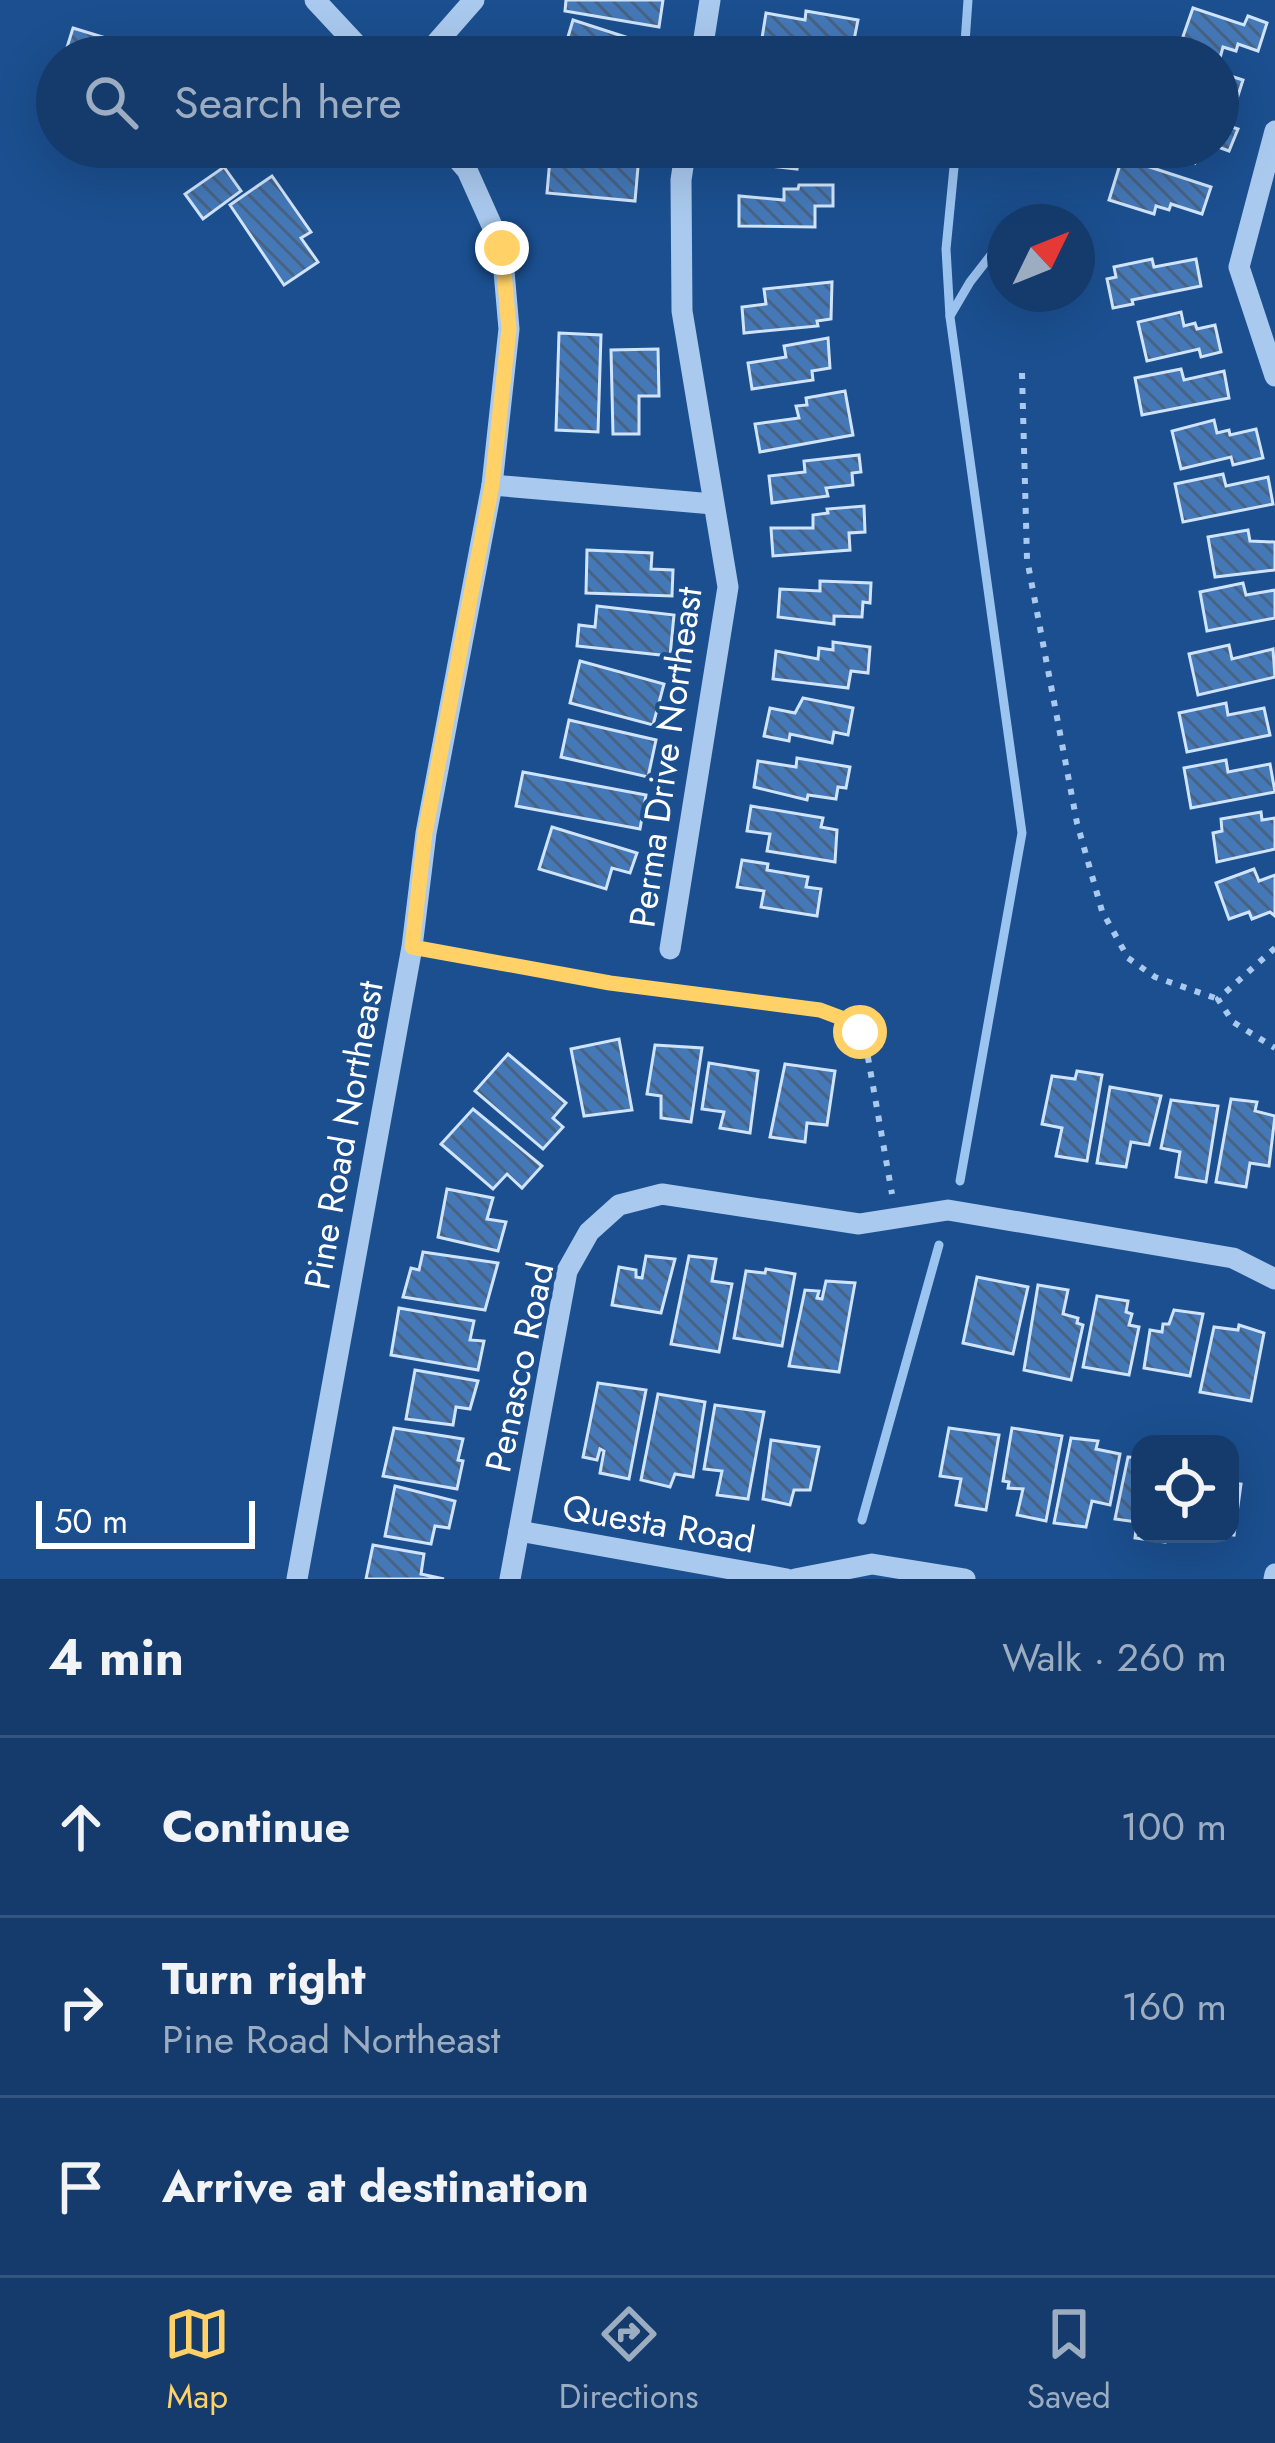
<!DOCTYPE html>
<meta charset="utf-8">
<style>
:root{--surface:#143b6b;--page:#1d4271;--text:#f1f3f6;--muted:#9dadc1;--line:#33557e;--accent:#ffd166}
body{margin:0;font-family:Jost,sans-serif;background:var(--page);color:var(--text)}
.controls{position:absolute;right:36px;bottom:36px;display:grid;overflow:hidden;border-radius:24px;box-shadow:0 12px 48px #0002}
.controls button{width:108px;height:108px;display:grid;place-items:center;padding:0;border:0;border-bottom:3px solid var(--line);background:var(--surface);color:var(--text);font:60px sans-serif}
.compass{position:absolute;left:987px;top:204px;width:108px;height:108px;border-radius:50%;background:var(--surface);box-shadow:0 12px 48px #0002;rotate:47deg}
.scale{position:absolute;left:36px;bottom:30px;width:219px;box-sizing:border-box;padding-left:12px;border:6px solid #fff;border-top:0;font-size:33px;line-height:42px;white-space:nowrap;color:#fff;-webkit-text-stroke:9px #1b4f8f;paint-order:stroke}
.stop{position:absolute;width:36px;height:36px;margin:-27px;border:9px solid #ffd166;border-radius:50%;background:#fff}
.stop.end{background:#ffd166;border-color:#fff;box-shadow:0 3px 12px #0008}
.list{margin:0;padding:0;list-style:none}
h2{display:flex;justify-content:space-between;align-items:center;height:156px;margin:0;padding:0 48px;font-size:51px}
h2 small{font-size:39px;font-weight:400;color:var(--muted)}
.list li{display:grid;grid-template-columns:78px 1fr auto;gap:36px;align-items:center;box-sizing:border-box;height:180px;padding:0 48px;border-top:3px solid var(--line)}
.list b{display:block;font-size:45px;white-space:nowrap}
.list p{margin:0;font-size:39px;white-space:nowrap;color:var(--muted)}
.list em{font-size:39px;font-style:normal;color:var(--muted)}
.icon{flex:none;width:66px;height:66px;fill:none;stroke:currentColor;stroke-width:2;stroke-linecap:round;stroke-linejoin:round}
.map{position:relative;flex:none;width:1275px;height:1579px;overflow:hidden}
.search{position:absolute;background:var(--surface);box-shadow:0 12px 48px #0002;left:36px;right:36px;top:36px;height:132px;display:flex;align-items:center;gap:30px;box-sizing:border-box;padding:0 42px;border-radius:66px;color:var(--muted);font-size:45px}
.sheet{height:696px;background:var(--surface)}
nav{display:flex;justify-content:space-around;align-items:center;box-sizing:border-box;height:168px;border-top:3px solid var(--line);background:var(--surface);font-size:33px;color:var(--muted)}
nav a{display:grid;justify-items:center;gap:6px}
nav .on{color:var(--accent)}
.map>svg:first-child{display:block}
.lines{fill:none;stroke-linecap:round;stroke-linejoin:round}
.stream{stroke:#9cc4f0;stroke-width:9}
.building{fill:url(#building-back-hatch);stroke:#cfe3fa;stroke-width:3}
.path{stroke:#a9c9ee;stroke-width:6;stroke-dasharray:6 9;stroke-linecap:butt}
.minor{stroke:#a9c9ee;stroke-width:21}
.route{stroke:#ffd166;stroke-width:15}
.labels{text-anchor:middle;stroke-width:9;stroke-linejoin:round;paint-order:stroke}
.street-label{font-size:36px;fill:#fff;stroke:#1b4f8f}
</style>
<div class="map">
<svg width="1275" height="1579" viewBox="0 0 1275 1579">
<defs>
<pattern id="building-back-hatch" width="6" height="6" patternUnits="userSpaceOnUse" patternTransform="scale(3)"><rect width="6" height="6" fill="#4478b7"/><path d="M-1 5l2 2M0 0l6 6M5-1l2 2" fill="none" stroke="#486282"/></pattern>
</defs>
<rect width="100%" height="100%" fill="#1b4f8f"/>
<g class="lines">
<!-- stream -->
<g class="stream">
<path d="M964,57L968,0"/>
<path d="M956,147L946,249L950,317L1022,833L960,1181"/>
<path d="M950,316L970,282L1005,237"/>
<path d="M862,1520L939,1245"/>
</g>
</g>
<!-- building -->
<g class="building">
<path d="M566,0H663L659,27L565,11Z"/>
<path d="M1193,8L1244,25L1248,16L1267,23L1258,51L1238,44L1236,51L1223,47L1220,58L1180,45Z"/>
<path d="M806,11L858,20L854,40L845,38L842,54L817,49L815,56L787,51L788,43L762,38L766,13L805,20Z"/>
<path d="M573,20L635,40L632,50L654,57H562Z"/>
<path d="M73,28L162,55V57H64Z"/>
<path d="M1218,72L1243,80L1234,108L1218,103Z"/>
<path d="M1219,123L1238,129L1229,151L1218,147Z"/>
<path d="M551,147L614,151L613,164L638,167L635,201L547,193Z"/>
<path d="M745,147H835L834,153L826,152L825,164L798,161L797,169L769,166L770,158L744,156Z"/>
<path d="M1154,147H1212L1209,154L1200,150L1195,163Z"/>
<path d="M1122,158L1211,187L1202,214L1171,204L1169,210L1156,206L1154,214L1109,200Z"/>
<path d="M224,167L241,191L203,219L185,194Z"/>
<path d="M272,176L311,232L301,238L318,262L284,285L230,205Z"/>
<path d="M799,185H833V206H815V227L739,226V196L784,200V189H798Z"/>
<path d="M1152,259L1154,267L1196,259L1201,286L1132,300L1133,304L1113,308L1107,279L1116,277L1114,267Z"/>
<path d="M832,282L831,319L817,321L818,326L744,333L742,307L766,304L764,289Z"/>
<path d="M1181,312L1184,326L1195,323L1197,329L1215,325L1221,352L1201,357L1199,349L1147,361L1138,322Z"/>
<path d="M559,333L601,335L598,432L556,430Z"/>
<path d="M828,338L830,368L812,371L813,380L752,389L748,363L786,357L784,346Z"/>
<path d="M658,349L659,396H639V434H613L611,350Z"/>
<path d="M1181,369L1184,380L1224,371L1229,398L1142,415L1135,378Z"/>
<path d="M845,391L853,435L760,452L755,424L799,418L796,406L807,405L806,398Z"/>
<path d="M1214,420L1217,433L1229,430L1230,435L1256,429L1263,458L1233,465L1231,457L1181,469L1172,431Z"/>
<path d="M859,455L861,472L852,473L853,485L826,488L828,496L772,503L769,476L805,472L804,461Z"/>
<path d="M1223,474L1226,486L1268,477L1273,504L1183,522L1175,484Z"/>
<path d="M864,506L865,532L849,533L850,550L773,556L771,528H813V515L828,513L827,509Z"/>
<path d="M1248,530L1250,541L1275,542V570L1215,577L1208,537Z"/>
<path d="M587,550L652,553L651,569L673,570L672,596L586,593Z"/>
<path d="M820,581L871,583L870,603L863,602L862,617L834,616V624L778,617L780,589L820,591Z"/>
<path d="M1243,583L1246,595L1275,590V618L1207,631L1200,592Z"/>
<path d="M597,606L674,615L670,656L577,646L579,625L595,627Z"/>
<path d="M833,642L870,647L868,673L851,671L848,688L773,679L776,651L818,659L819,648L833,650Z"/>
<path d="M1229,645L1232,659L1273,649L1275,677L1198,695L1189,654Z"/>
<path d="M580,661L664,684L653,725L570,703Z"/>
<path d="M803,698L853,708L848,735L834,732L832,743L790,734L789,741L764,736L770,708L795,713Z"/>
<path d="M1226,703L1228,715L1264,708L1270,735L1187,752L1179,713Z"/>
<path d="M569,720L656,740L648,777L561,757Z"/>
<path d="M797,758L850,767L846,788L838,787L836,799L808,795L807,800L754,787L758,761L796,767Z"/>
<path d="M1226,760L1228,772L1270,764L1275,792L1191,808L1184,768Z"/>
<path d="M523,772L646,795L640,829L516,806Z"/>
<path d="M751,806L823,818L821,827L837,830L835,862L767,851L770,834L747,831Z"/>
<path d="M1261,812L1262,820L1275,818V849L1217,862L1213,833L1222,831L1221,819Z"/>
<path d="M552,827L637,853L630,873L612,868L606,889L539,869Z"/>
<path d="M742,860L768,864L767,870L808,877L806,887L821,889L817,916L761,907L764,891L737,887Z"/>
<path d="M1254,869L1259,881L1275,875V916L1270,912L1252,919L1249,912L1229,919L1216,883Z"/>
<path d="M619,1039L632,1110L584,1116L571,1049Z"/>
<path d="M655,1045L702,1048L691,1122L661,1118V1096L647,1094Z"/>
<path d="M508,1054L566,1103L553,1118L563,1127L543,1149L475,1091Z"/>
<path d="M709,1063L758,1071L750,1133L720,1128L724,1112L702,1109Z"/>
<path d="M785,1064L835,1071L827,1125L807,1123L805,1142L770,1137Z"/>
<path d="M1077,1071L1102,1075L1087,1161L1056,1156L1062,1128L1042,1124L1052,1076L1075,1079Z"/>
<path d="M1110,1087L1161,1096L1149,1145L1131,1142L1126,1167L1097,1163Z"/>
<path d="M1231,1099L1257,1102L1255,1111L1275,1116L1269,1166L1250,1163L1246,1187L1216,1182Z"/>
<path d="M1171,1100L1218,1106L1206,1182L1176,1177L1180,1152L1161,1148Z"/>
<path d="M473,1109L542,1166L522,1188L507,1174L493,1189L441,1144Z"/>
<path d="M447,1189L493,1198L487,1219L506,1222L498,1251L438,1237Z"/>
<path d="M423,1252L498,1263L485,1310L403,1297L411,1268L419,1270Z"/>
<path d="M646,1256L675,1259L661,1313L612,1305L619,1267L636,1270V1277L642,1278Z"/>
<path d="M689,1256L716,1259L712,1281L732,1284L719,1352L671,1344Z"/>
<path d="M766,1269L795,1274L782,1346L734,1338L746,1271L765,1273Z"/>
<path d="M977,1277L1028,1287L1013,1354L963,1343Z"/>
<path d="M826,1281L855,1283L839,1372L789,1366L805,1290L819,1291L817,1298L822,1299Z"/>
<path d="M1038,1285L1068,1290L1063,1314L1078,1318L1077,1323L1083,1325L1071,1380L1024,1370Z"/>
<path d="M1097,1296L1128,1301L1126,1312L1132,1314L1129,1325L1139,1327L1129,1375L1083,1367Z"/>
<path d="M399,1308L474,1321L470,1340L484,1341L478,1370L391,1355Z"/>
<path d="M1174,1310L1203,1314L1190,1376L1144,1368L1150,1330L1162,1332L1163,1324H1169Z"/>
<path d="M1239,1325L1264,1333L1251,1401L1200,1392L1214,1327L1238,1330Z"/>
<path d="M415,1370L478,1381L470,1409L456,1407L453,1425L406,1419Z"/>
<path d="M598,1383L646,1390L629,1479L600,1473L604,1451L600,1449L597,1460L583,1457Z"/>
<path d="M658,1394L705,1402L693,1477L675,1474L670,1487L641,1480Z"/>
<path d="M715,1405L764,1412L748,1499L717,1495L722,1471L704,1469Z"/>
<path d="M394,1428L463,1439L458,1460L463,1461L457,1489L383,1476Z"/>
<path d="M949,1428L999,1435L986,1510L956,1505L961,1479L940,1476Z"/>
<path d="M1012,1428L1062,1436L1046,1521L1017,1515L1023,1489L1008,1488L1009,1482L1003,1481Z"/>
<path d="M1071,1438L1098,1441L1096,1449L1120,1454L1110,1505L1092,1501L1086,1527L1054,1523Z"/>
<path d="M771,1440L819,1447L810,1490H794L790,1505L763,1499Z"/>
<path d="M1128,1457L1140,1458V1534H1166L1165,1542L1135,1538L1137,1522L1115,1519Z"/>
<path d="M1230,1483L1241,1484L1234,1535L1226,1534H1230Z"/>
<path d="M395,1486L455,1501L449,1528L435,1526L431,1544L385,1536Z"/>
<path d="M373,1545L424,1554L421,1574L444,1579H366Z"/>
</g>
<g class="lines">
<!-- path -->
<g class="path">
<path d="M1022,373L1027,559L1077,823L1102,911L1128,958L1155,977L1218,999"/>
<path d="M1275,948L1218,999L1233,1022L1275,1048"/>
<path d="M433,951L610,983L820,1010L852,1021L866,1046L892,1194"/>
</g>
<!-- minor -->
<g class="minor">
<path d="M315,0L368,57"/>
<path d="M424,57L474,0"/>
<path d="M701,57L710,0"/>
<path d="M1275,131L1239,267L1275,376"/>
<path d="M492,485L713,504"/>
<path d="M670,949L728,587L682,311L681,180L686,147"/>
<path d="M519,1531L787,1579"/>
<path d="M297,1579L412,947L426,833L492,485L509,329L502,248L467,170L447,147"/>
<path d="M510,1579L567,1271L589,1232L619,1205L662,1194L859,1224L948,1210L1233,1258L1275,1279"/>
<path d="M795,1579L872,1564L965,1579"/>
<path d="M1274,1579L1275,1574"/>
</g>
</g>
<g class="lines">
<!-- route -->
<path class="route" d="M502,248L509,329L492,485L425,833L412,947L610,983L820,1010L852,1022L860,1032"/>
</g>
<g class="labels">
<!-- street labels -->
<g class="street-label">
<text transform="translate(665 757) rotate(-82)" y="13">Perma Drive Northeast</text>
<text transform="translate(343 1135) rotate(-80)" y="13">Pine Road Northeast</text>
<text transform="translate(519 1367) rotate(-78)" y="13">Penasco Road</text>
<text transform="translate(659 1523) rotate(10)" y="13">Questa Road</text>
</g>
</g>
</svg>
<div class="controls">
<button><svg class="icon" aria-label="locate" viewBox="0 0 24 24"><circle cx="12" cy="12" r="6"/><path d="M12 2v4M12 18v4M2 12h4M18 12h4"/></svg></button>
</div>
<svg class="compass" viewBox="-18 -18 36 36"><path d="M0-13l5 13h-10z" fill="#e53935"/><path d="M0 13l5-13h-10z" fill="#9dadc1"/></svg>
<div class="scale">50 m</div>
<div class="stop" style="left:860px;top:1032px"></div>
<div class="stop end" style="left:502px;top:248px"></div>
<div class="search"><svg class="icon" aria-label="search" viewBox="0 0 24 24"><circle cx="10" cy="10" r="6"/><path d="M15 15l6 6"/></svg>Search here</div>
</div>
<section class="sheet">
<h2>4 min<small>Walk · 260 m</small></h2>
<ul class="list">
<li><svg class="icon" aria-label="ahead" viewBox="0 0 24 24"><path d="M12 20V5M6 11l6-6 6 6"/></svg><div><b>Continue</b></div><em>100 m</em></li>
<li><svg class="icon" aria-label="right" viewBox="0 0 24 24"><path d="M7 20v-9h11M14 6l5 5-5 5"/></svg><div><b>Turn right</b><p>Pine Road Northeast</p></div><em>160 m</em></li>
<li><svg class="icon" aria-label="arrive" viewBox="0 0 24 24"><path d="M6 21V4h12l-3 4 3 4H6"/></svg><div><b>Arrive at destination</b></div></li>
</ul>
</section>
<nav>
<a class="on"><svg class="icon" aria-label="map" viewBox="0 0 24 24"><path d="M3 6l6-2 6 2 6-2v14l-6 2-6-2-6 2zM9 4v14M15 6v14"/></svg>Map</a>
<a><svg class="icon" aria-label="directions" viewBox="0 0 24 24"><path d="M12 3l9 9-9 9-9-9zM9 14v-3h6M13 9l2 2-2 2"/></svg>Directions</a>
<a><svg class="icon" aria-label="saved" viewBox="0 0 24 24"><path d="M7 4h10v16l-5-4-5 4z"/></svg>Saved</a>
</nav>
